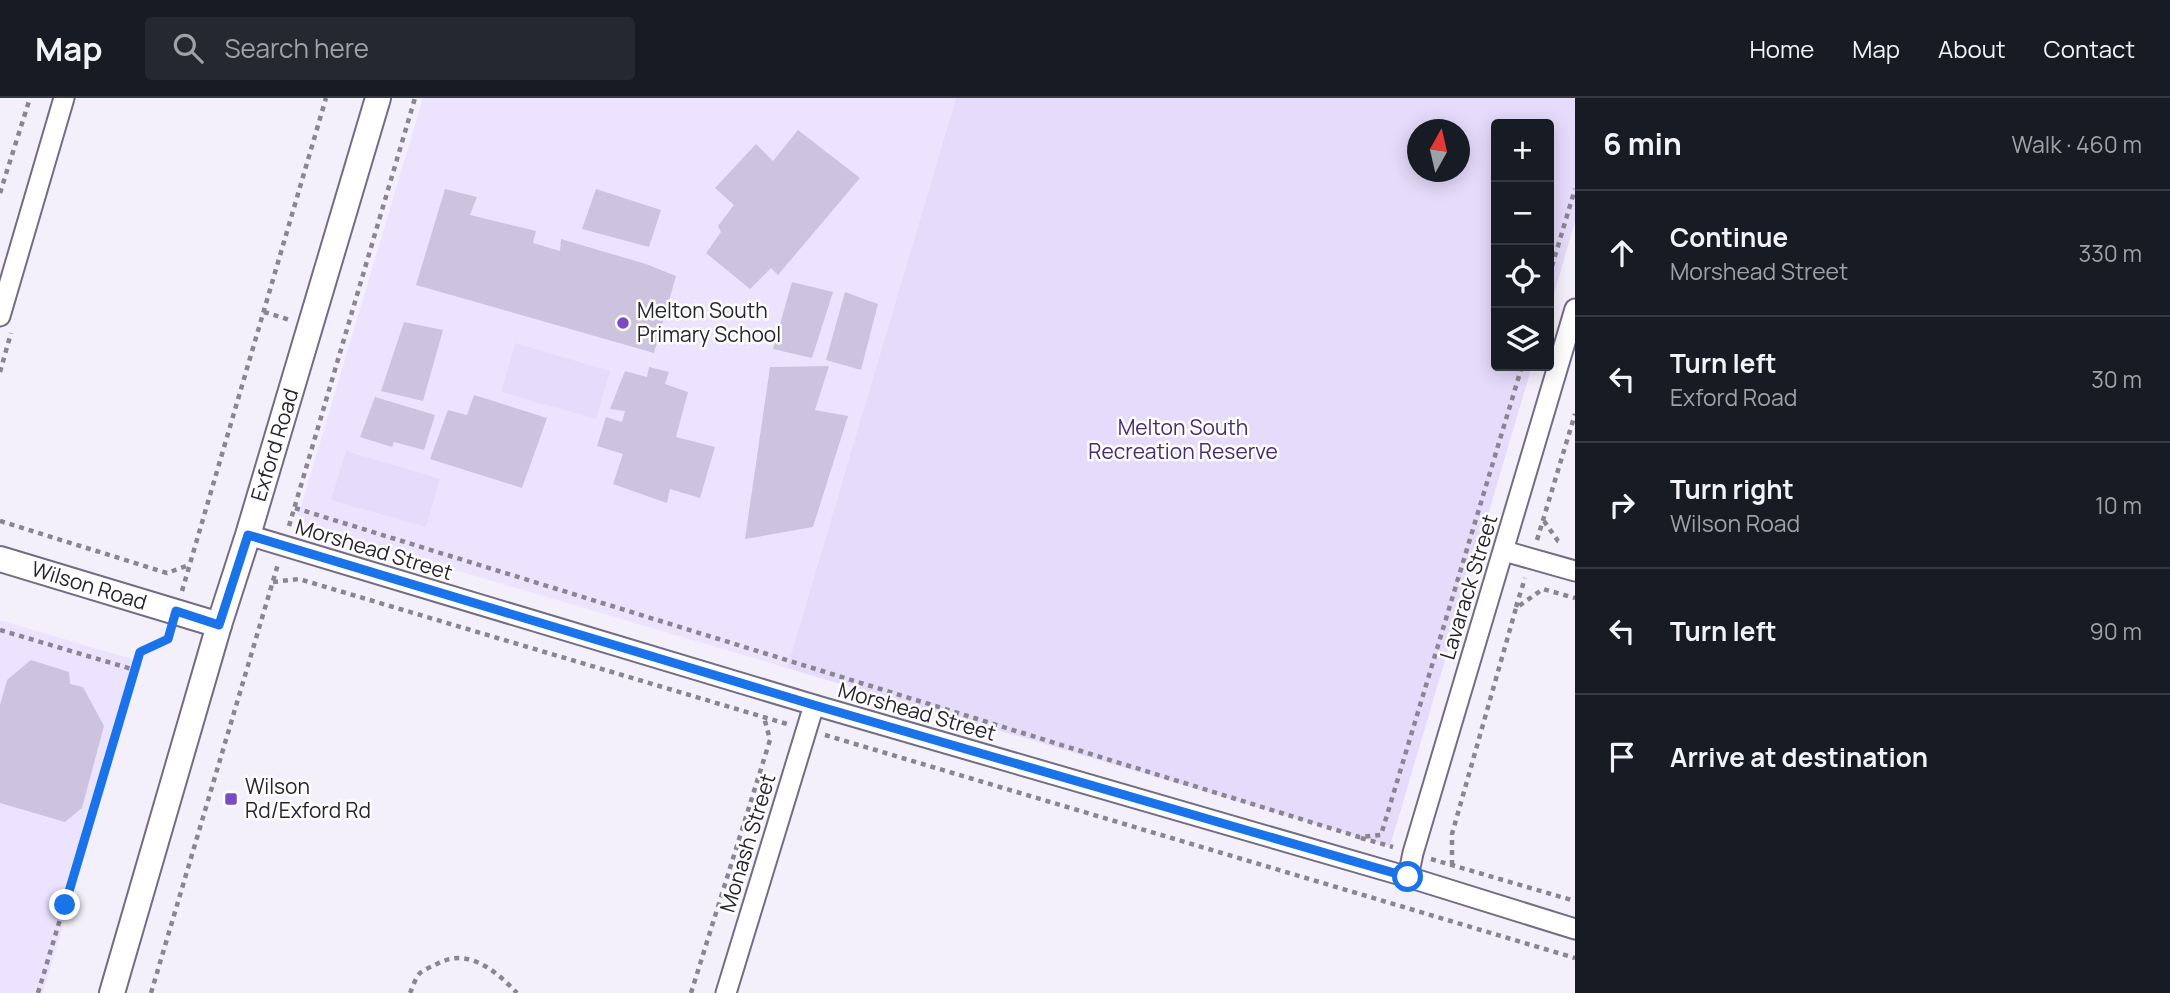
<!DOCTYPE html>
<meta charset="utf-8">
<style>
:root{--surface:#171b24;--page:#242831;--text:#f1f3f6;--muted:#9ea1a6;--line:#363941}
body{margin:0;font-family:Manrope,sans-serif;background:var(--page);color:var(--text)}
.controls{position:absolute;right:21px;top:21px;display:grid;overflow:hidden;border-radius:7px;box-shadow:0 4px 18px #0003}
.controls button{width:63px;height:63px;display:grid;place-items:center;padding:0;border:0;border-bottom:2px solid var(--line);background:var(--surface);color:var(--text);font:35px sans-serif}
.compass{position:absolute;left:1407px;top:21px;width:63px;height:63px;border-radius:50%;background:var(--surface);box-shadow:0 4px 18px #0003;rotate:8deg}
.stop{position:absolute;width:21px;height:21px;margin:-16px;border:5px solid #1a73e8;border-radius:50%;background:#fff}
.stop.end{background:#1a73e8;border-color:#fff;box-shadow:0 2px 7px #0008}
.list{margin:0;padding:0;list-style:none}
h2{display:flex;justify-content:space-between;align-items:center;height:91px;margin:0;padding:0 28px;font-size:30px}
h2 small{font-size:23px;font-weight:400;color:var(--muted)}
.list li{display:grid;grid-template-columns:46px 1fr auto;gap:21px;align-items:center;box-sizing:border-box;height:126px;padding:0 28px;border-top:2px solid var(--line)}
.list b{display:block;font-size:26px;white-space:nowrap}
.list p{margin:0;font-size:23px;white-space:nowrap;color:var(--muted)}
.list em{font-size:23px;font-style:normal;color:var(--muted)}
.icon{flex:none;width:38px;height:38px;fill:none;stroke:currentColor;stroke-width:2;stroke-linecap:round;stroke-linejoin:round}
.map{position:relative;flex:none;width:1575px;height:895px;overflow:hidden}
header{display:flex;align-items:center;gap:42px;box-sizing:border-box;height:98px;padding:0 35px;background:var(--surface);border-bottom:2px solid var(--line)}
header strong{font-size:33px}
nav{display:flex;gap:38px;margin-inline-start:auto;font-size:24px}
.search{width:490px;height:63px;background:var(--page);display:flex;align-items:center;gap:18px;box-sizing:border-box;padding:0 24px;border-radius:7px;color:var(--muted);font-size:26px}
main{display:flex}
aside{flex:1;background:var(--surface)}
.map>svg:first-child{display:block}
.built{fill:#ece4ff}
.green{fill:#e5dbfb;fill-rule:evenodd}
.building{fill:#ccc4de}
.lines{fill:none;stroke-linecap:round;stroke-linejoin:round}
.minor-casing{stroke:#736c83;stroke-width:23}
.tertiary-casing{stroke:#736c83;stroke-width:28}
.path{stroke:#8a8691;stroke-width:4.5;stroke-dasharray:5 5;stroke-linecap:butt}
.minor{stroke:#fff;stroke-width:19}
.tertiary{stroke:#fff;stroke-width:24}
.route{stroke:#1a73e8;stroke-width:9}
.poi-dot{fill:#7d4ac2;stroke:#fff;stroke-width:2.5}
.labels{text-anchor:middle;stroke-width:5;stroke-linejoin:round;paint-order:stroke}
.poi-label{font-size:21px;fill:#28242e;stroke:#fff;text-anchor:start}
.park-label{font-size:21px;fill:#472c6f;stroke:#fff}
.street-label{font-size:21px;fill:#28242e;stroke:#fff}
</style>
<header>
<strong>Map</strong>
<div class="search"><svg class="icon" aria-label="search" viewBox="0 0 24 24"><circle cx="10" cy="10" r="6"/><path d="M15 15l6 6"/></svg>Search here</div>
<nav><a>Home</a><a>Map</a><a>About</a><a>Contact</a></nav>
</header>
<main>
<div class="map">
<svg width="1575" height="895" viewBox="0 0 1575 895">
<rect width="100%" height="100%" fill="#f3f0fb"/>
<!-- built -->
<g class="built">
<path d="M423,0H956L787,570L296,425Z"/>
<path d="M0,522L142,564L43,895H0Z"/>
</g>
<!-- green -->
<g class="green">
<path d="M956,0H1575V124L1549,212V26H1496V268H1532L1390,748L787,570ZM1418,32H1460V74H1418Z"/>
<path d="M515,245L610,273L596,321L501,294Z"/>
<path d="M346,353L440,381L426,429L331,402Z"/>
</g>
<!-- building -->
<g class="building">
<path d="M798,32L860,80L778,177L771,170L750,191L706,155L721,134L718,128L734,107L715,90L756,46L773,63Z"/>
<path d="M445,91L477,99L470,117L536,133L533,145L560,153L561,141L646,166L676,178L654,255L416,187Z"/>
<path d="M596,91L661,112L649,149L582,131Z"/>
<path d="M792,184L833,194L812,260L773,251Z"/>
<path d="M845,194L878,206L861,272L826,262Z"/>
<path d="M404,224L443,232L423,303L381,293Z"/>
<path d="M829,268L815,312L848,318L813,429L745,441L770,269Z"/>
<path d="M649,269L669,274L665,286L688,294L676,339L715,349L700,400L670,391L667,405L613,386L623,356L597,348L606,319L622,324L625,313L610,311L625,273L647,279Z"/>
<path d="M474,297L547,320L522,390L430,361L448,312L467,317Z"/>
<path d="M375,299L435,317L424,352L394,344L392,349L360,339Z"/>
<path d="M31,562L69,574L70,586L83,589L104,628L82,710L65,724L0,705V607L7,582Z"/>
</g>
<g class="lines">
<defs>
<g id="minor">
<path d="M0,218L64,0"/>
<path d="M248,437L814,607L1408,779L1575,831"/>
<path d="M1504,453L1575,473"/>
<path d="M1408,779L1413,755L1575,211"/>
<path d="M726,895L814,607"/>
</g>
<g id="tertiary">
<path d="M0,461L219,527"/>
<path d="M112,895L219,527L248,437L378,0"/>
</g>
</defs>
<!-- minor casing -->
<use href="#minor" class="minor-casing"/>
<!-- tertiary casing -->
<use href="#tertiary" class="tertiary-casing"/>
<!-- path -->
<g class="path">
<path d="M0,95L30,0"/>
<path d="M1549,178L1575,91"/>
<path d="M264,214L290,222"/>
<path d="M0,274L11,235"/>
<path d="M295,410L1359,739L1381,737L1522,268"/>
<path d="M0,423L167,475L189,467"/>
<path d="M1544,423L1558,443L1563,445"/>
<path d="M289,428L415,0"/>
<path d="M1537,442L1575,316"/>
<path d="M273,484L299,481L787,626"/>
<path d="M182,493L326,0"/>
<path d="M1516,509L1525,480"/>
<path d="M0,532L135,572"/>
<path d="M825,637L1575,860"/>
<path d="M1361,740L1393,749"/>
<path d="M1431,761L1575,803"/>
<path d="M1452,767V736L1516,510L1543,491L1575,500"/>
<path d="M38,895L140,554L168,541L170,535"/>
<path d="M151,895L278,466"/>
<path d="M410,895C413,889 415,880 420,875C424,872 430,869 435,867C467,848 495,872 517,895"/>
<path d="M691,895L770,642L764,619"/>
</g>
<!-- minor -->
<use href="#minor" class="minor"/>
<!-- tertiary -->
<use href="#tertiary" class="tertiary"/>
</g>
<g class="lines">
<!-- route -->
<path class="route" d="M65,807L140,554L168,541L176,513L219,527L248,437L814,607L1408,779"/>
</g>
<!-- markers -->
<g class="poi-dot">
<circle cx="623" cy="225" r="7"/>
<rect x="224" y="694" width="14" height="14" rx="3.5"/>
</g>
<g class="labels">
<!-- poi labels -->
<g class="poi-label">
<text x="637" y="220">Melton South<tspan x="637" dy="24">Primary School</tspan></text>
<text x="245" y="696">Wilson<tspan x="245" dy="24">Rd/Exford Rd</tspan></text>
</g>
<!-- park labels -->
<g class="park-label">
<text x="1183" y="337">Melton South<tspan x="1183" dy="24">Recreation Reserve</tspan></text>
</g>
<!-- street labels -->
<g class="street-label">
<text transform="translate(275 347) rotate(-73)" y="7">Exford Road</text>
<text transform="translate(374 452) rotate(17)" y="7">Morshead Street</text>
<text transform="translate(89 488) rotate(17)" y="7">Wilson Road</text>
<text transform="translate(1469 489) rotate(-73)" y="7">Lavarack Street</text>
<text transform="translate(917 614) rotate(16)" y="7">Morshead Street</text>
<text transform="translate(748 745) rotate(-73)" y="7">Monash Street</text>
</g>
</g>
</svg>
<div class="controls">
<button>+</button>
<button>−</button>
<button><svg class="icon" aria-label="locate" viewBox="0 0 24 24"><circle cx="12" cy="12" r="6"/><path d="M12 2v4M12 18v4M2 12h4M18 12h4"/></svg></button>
<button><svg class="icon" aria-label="layers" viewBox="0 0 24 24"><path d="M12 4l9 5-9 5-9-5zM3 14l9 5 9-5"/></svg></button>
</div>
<svg class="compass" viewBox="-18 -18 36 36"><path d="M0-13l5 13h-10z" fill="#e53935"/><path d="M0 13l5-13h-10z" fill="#9ea1a6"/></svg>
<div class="stop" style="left:1408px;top:779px"></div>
<div class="stop end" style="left:65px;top:807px"></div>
</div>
<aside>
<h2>6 min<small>Walk · 460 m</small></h2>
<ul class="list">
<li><svg class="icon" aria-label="ahead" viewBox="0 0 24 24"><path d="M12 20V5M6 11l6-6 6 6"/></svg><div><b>Continue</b><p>Morshead Street</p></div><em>330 m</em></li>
<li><svg class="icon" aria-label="left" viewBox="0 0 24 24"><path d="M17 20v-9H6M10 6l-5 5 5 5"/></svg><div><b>Turn left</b><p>Exford Road</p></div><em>30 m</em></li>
<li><svg class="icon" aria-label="right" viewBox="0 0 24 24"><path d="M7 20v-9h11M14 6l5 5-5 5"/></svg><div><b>Turn right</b><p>Wilson Road</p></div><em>10 m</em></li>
<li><svg class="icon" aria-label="left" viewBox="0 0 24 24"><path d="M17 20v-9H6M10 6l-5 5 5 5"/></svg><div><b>Turn left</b></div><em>90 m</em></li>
<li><svg class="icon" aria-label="arrive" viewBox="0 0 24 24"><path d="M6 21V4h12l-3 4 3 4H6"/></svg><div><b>Arrive at destination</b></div></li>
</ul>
</aside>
</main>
